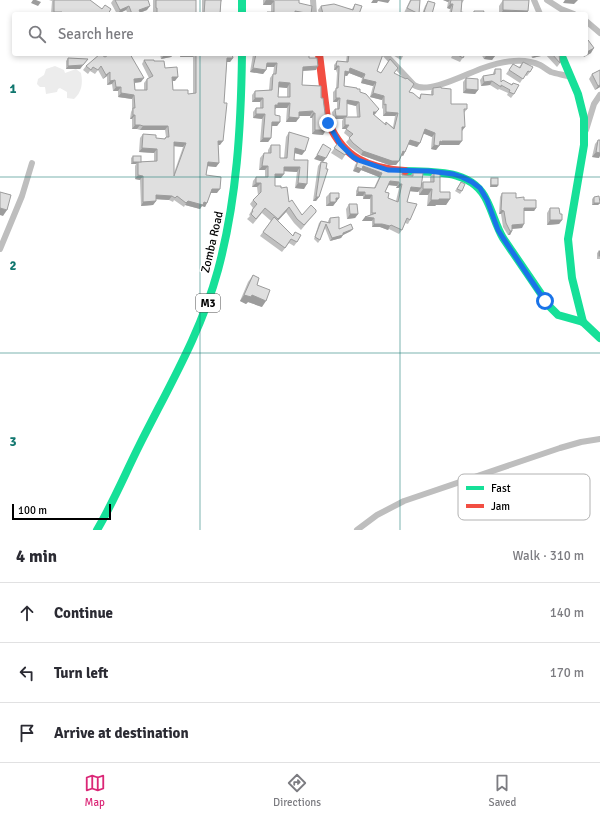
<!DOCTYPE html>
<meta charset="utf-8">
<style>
:root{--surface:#fff;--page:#f7f7f7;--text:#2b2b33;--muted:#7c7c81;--line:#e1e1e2;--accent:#db2777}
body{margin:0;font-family:Signika,sans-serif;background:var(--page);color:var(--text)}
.scale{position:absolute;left:12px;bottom:10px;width:99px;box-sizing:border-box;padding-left:4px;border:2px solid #000;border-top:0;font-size:11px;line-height:14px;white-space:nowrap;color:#000;-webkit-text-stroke:3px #fff;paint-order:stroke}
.stop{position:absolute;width:12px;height:12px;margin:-9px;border:3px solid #1a73e8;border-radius:50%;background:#fff}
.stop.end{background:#1a73e8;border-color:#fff;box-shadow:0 1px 4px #0008}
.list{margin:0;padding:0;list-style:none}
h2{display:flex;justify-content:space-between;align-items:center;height:52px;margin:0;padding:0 16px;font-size:17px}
h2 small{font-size:13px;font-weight:400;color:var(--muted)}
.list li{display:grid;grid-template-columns:26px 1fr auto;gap:12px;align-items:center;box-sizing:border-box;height:60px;padding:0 16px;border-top:1px solid var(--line)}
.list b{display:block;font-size:15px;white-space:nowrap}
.list em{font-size:13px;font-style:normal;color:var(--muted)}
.icon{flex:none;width:22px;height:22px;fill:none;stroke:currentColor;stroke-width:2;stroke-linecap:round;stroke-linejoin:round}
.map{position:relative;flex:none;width:600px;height:530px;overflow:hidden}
.search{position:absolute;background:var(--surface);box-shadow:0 2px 6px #0003;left:12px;right:12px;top:12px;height:44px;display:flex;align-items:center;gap:10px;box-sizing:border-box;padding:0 14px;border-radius:4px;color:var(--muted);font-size:15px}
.sheet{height:232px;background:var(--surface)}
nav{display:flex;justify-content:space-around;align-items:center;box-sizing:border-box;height:56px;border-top:1px solid var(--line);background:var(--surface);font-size:11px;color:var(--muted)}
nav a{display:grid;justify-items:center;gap:2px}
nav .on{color:var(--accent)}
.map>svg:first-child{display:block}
.green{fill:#ececec}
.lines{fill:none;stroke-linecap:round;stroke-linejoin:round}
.street{stroke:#bebebe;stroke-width:6}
.fast{stroke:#16e098;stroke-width:8}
.jam{stroke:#f24e42;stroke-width:8}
.wall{fill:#c0c0c0;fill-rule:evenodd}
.shaded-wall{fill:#9c9c9c}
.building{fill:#dfdfdf;stroke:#9c9c9c;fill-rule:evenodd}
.route{stroke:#1a73e8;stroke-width:5}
.grid{fill:none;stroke:#0f766e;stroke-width:1;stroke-opacity:0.55}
.labels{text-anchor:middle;stroke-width:3;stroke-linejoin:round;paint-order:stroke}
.shield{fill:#fff;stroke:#4c4c4c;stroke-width:1}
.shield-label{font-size:11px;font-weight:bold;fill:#000}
.street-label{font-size:12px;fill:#000;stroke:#fff}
.key{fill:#fff;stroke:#b2b2b2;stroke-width:1}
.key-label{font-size:11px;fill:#000}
.grid-label{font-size:13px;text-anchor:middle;font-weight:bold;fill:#0f766e;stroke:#fff;stroke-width:3;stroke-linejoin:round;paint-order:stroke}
</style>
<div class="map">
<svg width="600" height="530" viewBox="0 0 600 530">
<rect width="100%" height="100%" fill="#fff"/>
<!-- green -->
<path class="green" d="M55,66L64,70L65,73L76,69L81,73C83,83 82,92 74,99L67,98V92L60,88L58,89L57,92L46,94L45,87H40L37,84L38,79L44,75L46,69Z"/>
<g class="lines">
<!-- street -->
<g class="street">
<path d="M313,0L314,14"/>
<path d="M534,0L540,14"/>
<path d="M547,0L561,9L574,14"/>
<path d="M586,21L600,33"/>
<path d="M385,54L414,85C428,95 468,73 483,68C500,62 523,57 540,65C544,67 547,70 551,72C557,74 565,75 571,77"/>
<path d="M586,130L594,104L600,95"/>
<path d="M0,249L22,196L32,163"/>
<path d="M357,530L377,515L404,501L560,448L581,442L600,439"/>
</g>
<!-- fast -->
<g class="fast">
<path d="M242,0V14"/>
<path d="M561,54L578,94L584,118V145L568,239L572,278L583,322"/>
<path d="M405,171C434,172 473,169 487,201C493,213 496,226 503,238L550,307L558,315L583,322L600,338"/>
<path d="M97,530C113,503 125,474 139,446C168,388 201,333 218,270C237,199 241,127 242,54"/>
</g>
<!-- jam -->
<path class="jam" d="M319,54C321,70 323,87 325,103C326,109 326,118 329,124C344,158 369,169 405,171"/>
</g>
<!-- wall -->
<g class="wall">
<path d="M49,0H90L108,14H51L52,1Z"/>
<path d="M113,0H148L147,10L140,13L141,14H128L126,10L117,14L111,3Z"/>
<path d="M153,0H196V14H154V12H153Z"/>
<path d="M202,0H222L221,2L220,14H202Z"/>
<path d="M263,0H299V3L311,14H266L267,12H271V5H263Z"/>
<path d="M410,0H420L418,14H406L404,13Z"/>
<path d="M443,0H464L462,3L461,12L472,14L474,11L483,14H449L450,9L447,8L448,2Z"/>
<path d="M503,0L528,11L526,14H499V6Z"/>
<path d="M428,1L432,14H422L425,6Z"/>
<path d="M355,4L359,14H319L318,10L321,6L352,9Z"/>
<path d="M586,42L591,53L584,57L582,54H586Z"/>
<path d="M160,54H174L171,57L161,59Z"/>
<path d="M180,54H232L233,58L230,62H227L220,145H218L219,163L216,167L208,166L206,175L217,193H211L205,207L202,206L200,209L185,205L184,207L174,200L173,202L169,200L156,199V201L153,205L141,206L140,180L135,179V166L136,164H131V158L133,156L141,162L154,161V153L139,152L140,138L143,134L156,138L164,139L166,137L165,130H140L137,129H132V119H130L131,112L132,110V99L118,97V91H113L112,84L107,85V76L103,79L98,70L95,74L90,71L88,74L83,70L86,66L105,57L141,82L135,83V90H144V83L147,79L149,78L142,64L144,60L154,61L165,68L175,81H173V90L188,94H193V57H180ZM174,146L183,147L174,173Z"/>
<path d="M253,54H269V55H282V54H309V58L316,70L303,71L302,85L321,86L323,135L312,134V118H310V116H299L296,122H286L287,108H276L275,109V115L280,122L277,126H271V138L268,142H260L262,119L253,118V112L256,108H260V102H252V95L255,91L269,90L270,78L273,74L274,67H267L266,70L263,74L250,72ZM279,87L287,88V97H278Z"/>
<path d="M347,54H383L377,71L381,73L390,59L394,73L409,92L419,98L421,94L431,95V91L433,88H441L451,104L467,109L464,113L462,131L459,145H440L436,150L431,149L432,137L424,133L420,143L417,147L408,144L405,152L403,156L402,155L399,161L396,165H389L361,155L350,147L346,142L350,138L344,133L346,129H342V121L343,119H333L332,112L335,109H337V102H333V92L336,89L337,73L336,70H334V65L337,61L346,62ZM349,73L362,78L361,83L373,86L370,97L382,100V109L383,108V116H395L393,127L386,122L384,124L374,115L376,113L360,92L357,89L344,86L345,76H347ZM347,104L356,106L357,117H346L347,116Z"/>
<path d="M391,54H404L401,60Z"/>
<path d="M453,54H465L460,62L451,58Z"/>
<path d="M481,54H495L492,60L484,59Z"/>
<path d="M531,54H543L541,56L532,58Z"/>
<path d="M545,54H559L560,63L557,67Z"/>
<path d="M68,58L88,59L80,69H66V61Z"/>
<path d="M523,62L530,72L527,76L525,75L520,83L506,74L513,64L519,67Z"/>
<path d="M495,69L501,82L512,84L513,83L514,94L511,98L507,95L508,93L499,89L498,90L490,85L481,86L480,80L483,76L493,75V73Z"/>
<path d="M600,70V87L595,90L589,79L592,74Z"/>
<path d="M466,78L478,90L475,94L463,93V82Z"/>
<path d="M289,132L302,155L294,153V160H308L304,189L295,188L297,172L284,171L281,178H275V186L281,188L289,202L302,215L316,212L301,230L294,223L286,212L277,221L292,236L295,232L297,242L294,246L289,243L282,252L260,236L271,221L262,213L253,224L247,219L250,216L249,215L253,208L250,204L253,200L258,195L257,187H252L253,181L256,177H265V170H259L260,158L264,153H268V150L271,145L280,158H284L286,137Z"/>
<path d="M598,140L599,158L592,157L595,144Z"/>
<path d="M338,143L347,152L342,160L331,153Z"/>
<path d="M358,161L389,171L402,175H411L413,173L421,184L423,182H430V177L434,171L440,192L450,199L446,205H436L435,206H427L428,195H419V191L418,192L410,191L407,202L410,220L408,224L405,223L402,230L399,234L389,229L388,230L380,227H372V221H362L365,217L370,215V199H363V196H356V191L358,187L374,188L379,177L361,170L359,173L353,171L355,165ZM389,185L397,186L396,188H399L396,201L388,198L385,192Z"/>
<path d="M321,162L326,169L319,197L316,201H313L318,166Z"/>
<path d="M491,178L498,185L497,187H490V180Z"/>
<path d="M461,182L462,191L460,194L455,191Z"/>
<path d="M330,193L339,198L333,206H326V197Z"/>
<path d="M502,193L524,200L536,208L534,211H524L522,228L512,229V231L510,235H508L503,227L501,214H499L500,197Z"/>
<path d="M594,197L600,203L598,205H592V199Z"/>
<path d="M349,204L358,214L355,218L347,219L346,209Z"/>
<path d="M550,208L560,214L562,220L559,224L547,225V213Z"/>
<path d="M330,218L339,229L351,231L343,235L341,238L330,241L325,228L320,240L318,243L314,239L319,223L321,221L328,222V221Z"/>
<path d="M599,251H600V259H597V253Z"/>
<path d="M253,275L257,285L262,307L248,302L246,304L240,301L248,282Z"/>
</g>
<!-- shaded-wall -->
<g class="shaded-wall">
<path d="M33,0H36L41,2L38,6L31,3Z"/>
<path d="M266,0L274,1L271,5H263Z"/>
<path d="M373,0H390L388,3L378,1L377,3H371Z"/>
<path d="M443,0H450L448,2Z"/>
<path d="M565,0H578L574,4L563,3Z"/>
<path d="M450,4H453L450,9L447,8Z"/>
<path d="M129,6L126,10L118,14L120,10Z"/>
<path d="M150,6L147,10L136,14L139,10Z"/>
<path d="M503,10L528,11L526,14H501Z"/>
<path d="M295,11L311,14H293Z"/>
<path d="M54,12H62L61,14H53Z"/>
<path d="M424,12L432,14H423Z"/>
<path d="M594,48L591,53L584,57L587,52Z"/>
<path d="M171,54H174L171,57L161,59L164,55Z"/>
<path d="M182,54H195L193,57H180Z"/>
<path d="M487,54L495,56L492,60L484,59Z"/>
<path d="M543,54L541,56L532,58L534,56Z"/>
<path d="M227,58H233L230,62H225Z"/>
<path d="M267,63H277L274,67H264Z"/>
<path d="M83,65L80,69H66L68,66Z"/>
<path d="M318,66L316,70L300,71L303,67Z"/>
<path d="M336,66H339L336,70H334Z"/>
<path d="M253,68L266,70L263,74L250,72Z"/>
<path d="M350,68L365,74L362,78L349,73L347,76L343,75L345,71Z"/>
<path d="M110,72L107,76L103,79L106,75Z"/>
<path d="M172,77H178L175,81H170Z"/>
<path d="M144,78L141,82L132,83L134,79Z"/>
<path d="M363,79L376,82L373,86L361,83Z"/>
<path d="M115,80L112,84L107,85L110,81Z"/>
<path d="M492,81L490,85L481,86L484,82Z"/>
<path d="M279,82L290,83L287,88L276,87Z"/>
<path d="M600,85V87L595,90L598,86Z"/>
<path d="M116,87H121L118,91H113Z"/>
<path d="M466,89L478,90L475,94L463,93Z"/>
<path d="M121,93L134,95L132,99L118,97Z"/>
<path d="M373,93L384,96L382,100L370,97Z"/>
<path d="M255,98H263L260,102H252Z"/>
<path d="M336,98H340L337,102H333Z"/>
<path d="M347,100L359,102L356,106L345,103Z"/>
<path d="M278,103H290L287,108H276L275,109V105Z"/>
<path d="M379,109L376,113L373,116V112Z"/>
<path d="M313,111L310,116H296L299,112Z"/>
<path d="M386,112L398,113L395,116H383Z"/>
<path d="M313,113H315L312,118H310Z"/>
<path d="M256,114H265L262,119L253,118Z"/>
<path d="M133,115H135L132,119H130Z"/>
<path d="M336,116H347L345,119V117L343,119H333Z"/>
<path d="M289,117L299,118L296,122H286Z"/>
<path d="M272,122H280L277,126H269Z"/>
<path d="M135,125H140L137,129H132Z"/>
<path d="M345,125H349L346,129H342Z"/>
<path d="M143,126H168L165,130H140Z"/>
<path d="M462,127H465L462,131H459Z"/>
<path d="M425,129L435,133L432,137L422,133Z"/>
<path d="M315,130H326L323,135L312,134Z"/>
<path d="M263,138H271L268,142H260Z"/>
<path d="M410,140L420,143L417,147L407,144Z"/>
<path d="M218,141H223L220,145H215Z"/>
<path d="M440,141H462L459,145H440L439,146Z"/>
<path d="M174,142L186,143L183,147L172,146Z"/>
<path d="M434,145L439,146L436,150L431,149Z"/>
<path d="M142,148L157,149L154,153L139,152Z"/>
<path d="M295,148L305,151L302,155L291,152Z"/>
<path d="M363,151L399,161L396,165H389L361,155Z"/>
<path d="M403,151L405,152L403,156L401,155Z"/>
<path d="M596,152L600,153V156L599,158L592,157Z"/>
<path d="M317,155L326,158L323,162L314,159Z"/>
<path d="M133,162H138L136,164H131Z"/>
<path d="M208,162L219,163L216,167L206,166Z"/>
<path d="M262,166H268L265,170H259Z"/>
<path d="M363,166L382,173L379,177L361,170L359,173L353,171L356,167Z"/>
<path d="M284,167H300L297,172L281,171Z"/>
<path d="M275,174H284L281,178H271Z"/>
<path d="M138,175L143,176L140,180L135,179Z"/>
<path d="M390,181L399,182L397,186L388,185Z"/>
<path d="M256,183H261L257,187H252Z"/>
<path d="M298,183L307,184L304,189L295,188Z"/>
<path d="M399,184H402L399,188H396Z"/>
<path d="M491,185H498L497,187H490Z"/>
<path d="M411,187L421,188L418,192L408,191Z"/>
<path d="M212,189H220L217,193H209Z"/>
<path d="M423,189H432L428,195H419Z"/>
<path d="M358,192H365L363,196H356Z"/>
<path d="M156,195L172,196L169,200L153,199Z"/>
<path d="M365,195H372L370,199H363Z"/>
<path d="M316,197H319L316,201H313Z"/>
<path d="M336,198H339L333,206H326L330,202Z"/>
<path d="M439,199H450L446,205H436L435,206H427L431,200Z"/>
<path d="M156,201L153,205L141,206L143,202Z"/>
<path d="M188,201L204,202L207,203L205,207L202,206L200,209L185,205Z"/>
<path d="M594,203H600L598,205H592Z"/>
<path d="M289,207L286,212L275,224L278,219Z"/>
<path d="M0,208L7,210L3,216L0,215Z"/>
<path d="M524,208H536L534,211H521Z"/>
<path d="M501,210L504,211L501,214H499Z"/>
<path d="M350,214H358L355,218L347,219Z"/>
<path d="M365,217L374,218L372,221H362Z"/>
<path d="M550,220H562L559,224L547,225Z"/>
<path d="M374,224H382L390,226L388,230L380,227H372Z"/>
<path d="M524,224L522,228L510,229L512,225Z"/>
<path d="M353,229L351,231L343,235L341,238L330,241L332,238Z"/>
<path d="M510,231H512L510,235H508Z"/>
<path d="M244,295H252L266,301L262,307L248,302L246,304L240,301Z"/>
</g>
<!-- building -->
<g class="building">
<path d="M54,0H90L102,9L105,5L111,9L108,14H62V12H54Z"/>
<path d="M115,0H148L150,6L139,10L141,14H132L129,6L120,10Z"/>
<path d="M156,0H196V14H157V8H156Z"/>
<path d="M205,0H221L220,14H204Z"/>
<path d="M266,0H299V3L312,6L311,14L295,11V14H267V12H274V1Z"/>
<path d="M411,0H420L419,14L407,8Z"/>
<path d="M451,0H462L461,12L472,14H451L453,4H450Z"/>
<path d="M503,0H529L528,11L503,10Z"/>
<path d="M428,1L435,3L432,14L424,12Z"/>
<path d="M334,4L353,10L355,4L362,6L359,14H323L321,6Z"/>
<path d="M474,11H484L483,14H474Z"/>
<path d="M588,40L594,48L587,52L586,51V42Z"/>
<path d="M100,54L105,57L110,54H130L144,78L134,79L135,90H147V79L153,76L144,60H154V61H164L165,68L177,67L178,77H172L173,90H188V94L196,93V54H232L233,58H227L224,103H227L223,141H218L219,163L208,162L206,175L221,177L220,189H212L207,203L204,202L203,205L188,201L186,203L177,196L175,198L172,196L156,195V201L143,202V176L138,175V162L157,161V149L142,148L143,134L156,135V138L165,139L166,137H169L168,126H143L140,125H135V115H133V108H135L134,95L121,93V87H116L115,80L110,81V72L106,75L101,66L98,70L93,67L91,70L86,66ZM174,142L186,143L174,176Z"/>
<path d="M256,54H269V55H284V54H309V58H317L318,66L303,67L302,85L321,86V98H323L326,121V130H315V113H313V111L299,112V118L289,117L290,103H278V105H275V115L280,116V122H272L271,138H263L265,114H256V108H263V98H255V91L272,90L273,74H276L277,63H267L266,70L253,68ZM279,82L290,83V97H278Z"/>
<path d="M349,54H383L377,71L381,73L390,59L398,68L394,73L406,79L407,78L414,84L409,92L413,93L420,99L421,94L433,95V88L441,87V88L451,89V104H467V109H464L465,127H462V141H442V142L440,141L439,146L434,145L435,133L425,129L420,143L410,140L405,152L403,151L399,161H392L363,151L353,143L349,138L353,134L346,129L349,125H345V117H360L359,102L347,100V116H336L335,109H339L340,98H336V88H338L339,70V66H336L337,61L348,62ZM350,68L365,74L363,79L376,82L373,93L384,96V105L386,104V112L398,113L394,129L386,122V125L373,114L374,113L373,112H376L379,109L366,94L360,92V89H357V88L344,86L345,71L349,72Z"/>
<path d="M456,54H465L463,58Z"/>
<path d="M487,54H495V56Z"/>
<path d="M533,54H543L534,56Z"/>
<path d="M552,54H559L560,63Z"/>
<path d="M68,58L88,59L83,65L68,66Z"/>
<path d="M523,62L533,67L530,72L528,71L523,79L509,70L513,64L520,68Z"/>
<path d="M495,69H501V82L503,80L512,85L513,83L519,85L514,94L509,92L510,90L501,85V87L492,81L484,82L483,76L495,74Z"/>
<path d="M600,70V85L598,86L592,74Z"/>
<path d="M466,78L478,79V90L466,89Z"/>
<path d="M289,132L309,138L305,151L295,148L294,160H308L307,184L298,183L300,167H284V174H275V186H281V188L287,187L289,202L292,200L302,215L311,205L316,210V212L304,225L297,219L289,207L278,219L265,208L256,219L251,214L253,211L252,210L257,204L253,200L261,192V183H256V177H268V166H262L264,153H271V145H280V158H287Z"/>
<path d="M598,140H600V153L596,152Z"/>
<path d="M338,143L347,152L345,155L334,148Z"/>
<path d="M323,144L331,149L326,158L317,155Z"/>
<rect x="133" y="156" width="8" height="6"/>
<path d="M358,161L389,171L402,172V175L413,176V173H423L421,188L411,187L407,202L417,204L410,220L407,218L402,230L391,225L390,226L382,224H374V218L365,217L376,213H372V195H365V192H358V187L375,188L382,173L363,166L362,169L356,167ZM390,181L399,182V184H402L398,202L388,198L389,193L385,192Z"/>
<path d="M321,162L327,163L326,169H328L319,197H316Z"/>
<path d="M434,171L440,172V192H450V199H439V200H431L432,189H423V182H434Z"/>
<rect x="491" y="178" width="7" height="7"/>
<path d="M461,182L465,184L462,191L457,189Z"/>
<path d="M0,192L11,195L7,210L0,208Z"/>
<path d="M330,193H339V198H336V202H330Z"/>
<path d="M502,193H516V198L524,197V200H536V208H524V224L512,225V231H510L506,223L504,211L501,210Z"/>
<path d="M599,196L600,203H594V197Z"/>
<path d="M349,204H357L358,214H350Z"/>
<path d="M550,208H559L560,214H562V220H550Z"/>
<path d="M274,217L293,236L295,232L301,235L297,242L291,239L285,248L263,232Z"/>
<path d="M339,217V229L351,224L353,229L343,233V235L332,238L326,224L320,240L315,237L321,221L330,223V218Z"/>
<rect x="599" y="251" width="1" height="5"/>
<path d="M253,275L259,278L257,285L270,290L266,301L252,295L251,297L244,295Z"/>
</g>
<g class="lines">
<!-- route -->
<path class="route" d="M328,123L340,144L353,157L358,160L388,170L429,171L453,174L462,177L472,182L480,188L487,200L498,230L503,238L545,301"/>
</g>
<!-- grid -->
<path class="grid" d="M200,0V14M400,0V14M200,54V530M400,54V530M0,177H600M0,353H600"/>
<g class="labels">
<!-- shield labels -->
<rect class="shield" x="196" y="294" width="24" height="18" rx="3"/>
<g class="shield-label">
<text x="208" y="307">M3</text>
</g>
<!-- street labels -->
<g class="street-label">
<text transform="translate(212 242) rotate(-77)" y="4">Zomba Road</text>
</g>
</g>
<!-- legend -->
<rect x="458" y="474" width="132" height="46" rx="6" class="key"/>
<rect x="466" y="486" width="18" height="4" fill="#16e098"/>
<rect x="466" y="504" width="18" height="4" fill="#f24e42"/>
<g class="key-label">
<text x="491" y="492">Fast</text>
<text x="491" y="510">Jam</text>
</g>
<g class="grid-label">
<text x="13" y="93">1</text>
<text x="13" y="270">2</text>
<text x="13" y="446">3</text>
</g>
</svg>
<div class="scale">100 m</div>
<div class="stop" style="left:545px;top:301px"></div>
<div class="stop end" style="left:328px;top:123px"></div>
<div class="search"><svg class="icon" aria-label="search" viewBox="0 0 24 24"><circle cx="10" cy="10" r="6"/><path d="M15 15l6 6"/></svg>Search here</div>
</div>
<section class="sheet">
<h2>4 min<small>Walk · 310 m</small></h2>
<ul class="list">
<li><svg class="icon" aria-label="ahead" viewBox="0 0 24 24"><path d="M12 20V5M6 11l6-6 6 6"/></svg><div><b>Continue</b></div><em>140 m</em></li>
<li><svg class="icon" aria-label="left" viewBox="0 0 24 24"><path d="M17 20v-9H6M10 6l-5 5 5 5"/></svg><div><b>Turn left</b></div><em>170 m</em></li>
<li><svg class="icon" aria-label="arrive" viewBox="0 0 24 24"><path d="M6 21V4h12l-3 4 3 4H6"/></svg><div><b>Arrive at destination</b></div></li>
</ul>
</section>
<nav>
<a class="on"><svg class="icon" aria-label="map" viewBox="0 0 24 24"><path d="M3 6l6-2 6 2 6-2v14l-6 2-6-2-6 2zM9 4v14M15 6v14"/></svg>Map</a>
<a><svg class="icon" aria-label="directions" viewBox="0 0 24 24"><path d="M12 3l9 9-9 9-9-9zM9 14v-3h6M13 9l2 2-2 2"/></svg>Directions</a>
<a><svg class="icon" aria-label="saved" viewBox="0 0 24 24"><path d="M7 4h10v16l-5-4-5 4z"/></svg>Saved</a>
</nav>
